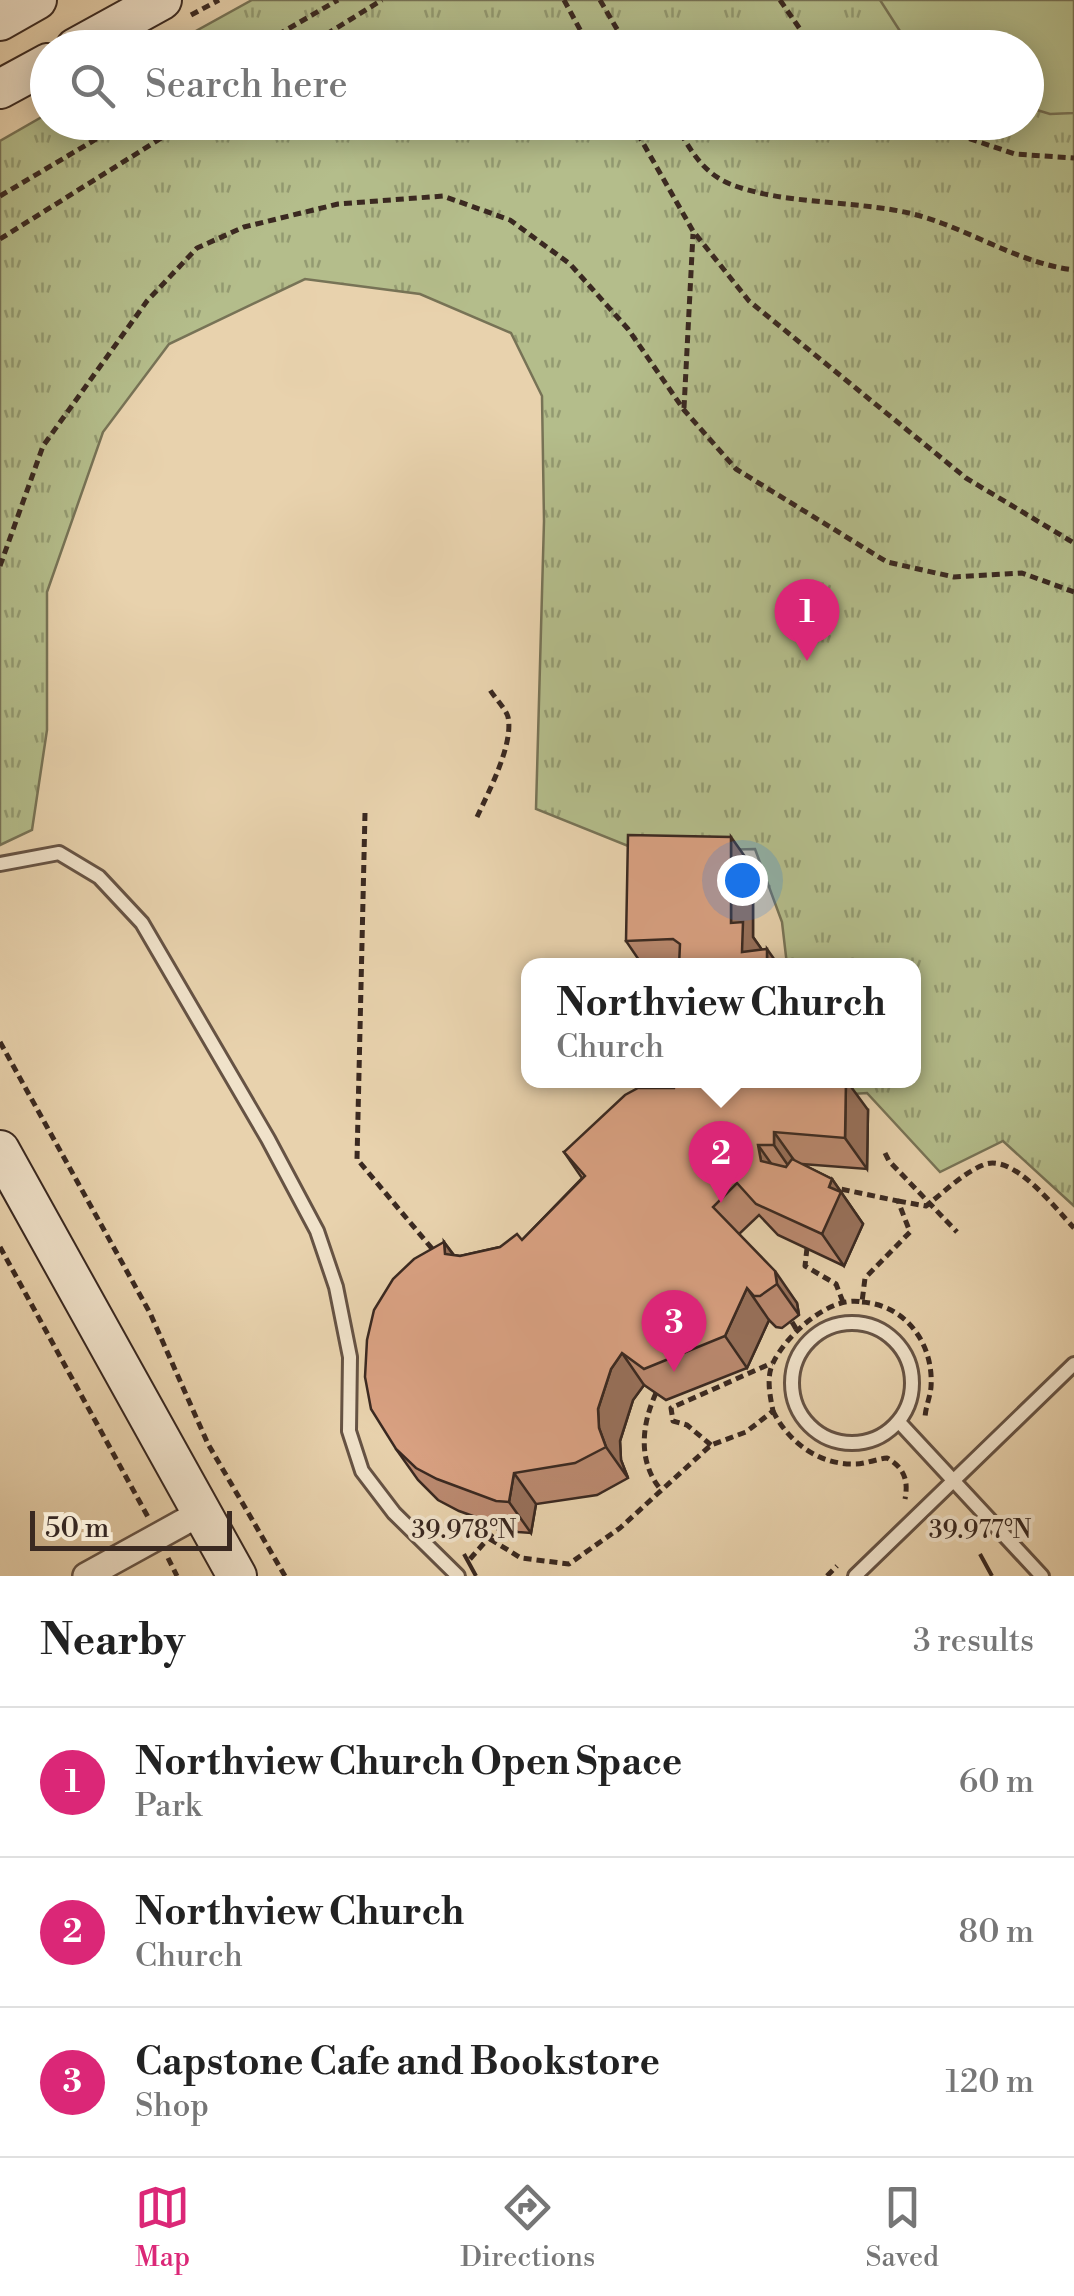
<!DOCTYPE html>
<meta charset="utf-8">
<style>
:root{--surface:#fff;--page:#f6f6f6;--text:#222;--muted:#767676;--line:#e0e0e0;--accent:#db2777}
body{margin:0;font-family:"Libre Bodoni",serif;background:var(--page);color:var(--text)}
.scale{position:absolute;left:30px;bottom:25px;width:202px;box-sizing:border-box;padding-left:10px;border:5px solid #3a2921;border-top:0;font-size:28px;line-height:35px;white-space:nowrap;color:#3a2921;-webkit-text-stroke:8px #f0e2ca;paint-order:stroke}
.you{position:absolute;left:742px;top:880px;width:35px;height:35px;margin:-25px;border:8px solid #fff;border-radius:50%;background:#1a73e8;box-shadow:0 0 0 15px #1a73e833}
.badge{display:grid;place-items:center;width:65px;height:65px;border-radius:50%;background:var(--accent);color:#fff;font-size:32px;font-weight:700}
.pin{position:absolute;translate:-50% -82px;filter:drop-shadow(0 2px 5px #0008)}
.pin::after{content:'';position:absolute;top:52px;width:35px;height:30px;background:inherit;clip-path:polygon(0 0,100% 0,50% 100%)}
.popup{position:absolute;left:521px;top:958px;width:400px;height:130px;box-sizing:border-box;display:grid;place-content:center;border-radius:20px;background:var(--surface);filter:drop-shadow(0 2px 8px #0005);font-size:32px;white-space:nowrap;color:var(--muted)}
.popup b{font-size:38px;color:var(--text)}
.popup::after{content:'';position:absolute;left:50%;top:100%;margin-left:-20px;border:20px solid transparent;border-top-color:var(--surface)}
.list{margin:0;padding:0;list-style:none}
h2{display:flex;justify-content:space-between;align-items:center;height:130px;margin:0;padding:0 40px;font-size:42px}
h2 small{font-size:32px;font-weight:400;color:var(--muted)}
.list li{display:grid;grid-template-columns:65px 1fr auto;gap:30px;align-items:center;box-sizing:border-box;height:150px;padding:0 40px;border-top:2px solid var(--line)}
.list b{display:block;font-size:38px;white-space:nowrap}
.list p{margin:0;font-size:32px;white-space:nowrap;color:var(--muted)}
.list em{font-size:32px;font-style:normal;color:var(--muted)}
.icon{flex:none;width:55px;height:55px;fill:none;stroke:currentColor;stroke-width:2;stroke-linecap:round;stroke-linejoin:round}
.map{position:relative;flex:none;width:1074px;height:1576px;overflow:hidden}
.search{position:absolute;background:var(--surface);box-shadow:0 5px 25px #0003;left:30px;right:30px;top:30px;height:110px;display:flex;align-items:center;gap:25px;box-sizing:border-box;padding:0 35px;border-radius:55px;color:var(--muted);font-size:38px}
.sheet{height:580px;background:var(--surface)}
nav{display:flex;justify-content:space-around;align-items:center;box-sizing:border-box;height:140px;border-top:2px solid var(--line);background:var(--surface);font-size:28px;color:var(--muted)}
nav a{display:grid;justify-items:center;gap:5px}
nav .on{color:var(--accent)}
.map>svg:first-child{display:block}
.grass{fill:url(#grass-tufts);stroke:#777356;stroke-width:2.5}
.pitch{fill:#b4bd8b;stroke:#777356;stroke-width:2.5}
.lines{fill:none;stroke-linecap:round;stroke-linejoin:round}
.lane-casing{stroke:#665344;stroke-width:18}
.street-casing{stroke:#665344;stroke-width:30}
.secondary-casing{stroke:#3a2921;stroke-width:42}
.path{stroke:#3a2921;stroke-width:5;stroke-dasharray:8 5;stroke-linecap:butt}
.lane{stroke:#f0e2ca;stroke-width:12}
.street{stroke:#f0e2ca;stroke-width:25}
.secondary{stroke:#f0e2ca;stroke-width:38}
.wall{fill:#bb8a70;stroke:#3a2921;stroke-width:2.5}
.shaded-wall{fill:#98715b;stroke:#3a2921;stroke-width:2.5}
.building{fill:#d9a182;stroke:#3a2921;stroke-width:2.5}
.ticks{fill:none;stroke:#3a2921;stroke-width:4}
.ticks-label{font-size:25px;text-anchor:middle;fill:#3a2921;stroke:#f0e2ca;stroke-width:8;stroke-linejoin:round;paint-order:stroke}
</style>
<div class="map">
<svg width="1074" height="1576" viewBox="0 0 1074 1576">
<defs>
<pattern id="grass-tufts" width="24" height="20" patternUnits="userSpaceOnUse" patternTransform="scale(2.5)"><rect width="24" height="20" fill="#b4bd8b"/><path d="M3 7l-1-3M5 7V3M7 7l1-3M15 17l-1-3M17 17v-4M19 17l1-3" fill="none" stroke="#939a71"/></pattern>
</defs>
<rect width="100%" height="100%" fill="#e8d2ad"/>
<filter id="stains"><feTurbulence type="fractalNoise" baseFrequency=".002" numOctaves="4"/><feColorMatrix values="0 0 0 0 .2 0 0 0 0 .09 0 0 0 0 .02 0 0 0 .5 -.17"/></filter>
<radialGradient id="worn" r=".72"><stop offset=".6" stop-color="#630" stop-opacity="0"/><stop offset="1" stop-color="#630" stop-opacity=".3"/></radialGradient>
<!-- grass -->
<path class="grass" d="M252,0H1074V1206L1003,1141L940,1172L867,1093L806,1097L804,1081L914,1080V966L787,965L782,922L755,849L643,852L536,809L544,521L542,396L511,333L420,294L305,279L169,344L103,432L47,592V730L32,830L0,845V141L47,114L48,122H1026V48L167,47Z"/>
<!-- pitch -->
<path class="pitch" d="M880,0H1074V113L1050,114L1027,107L1026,48L915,47L907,42Z"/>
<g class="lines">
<defs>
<g id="lane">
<path d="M0,864L59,853L99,877L142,923L268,1139L317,1231L336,1287L350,1357L349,1431L362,1471L394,1513L458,1576"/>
<circle cx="852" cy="1383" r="60"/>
<path d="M899,1422L1042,1576"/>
<path d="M855,1576L1074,1364"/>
</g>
<path id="street" d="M86,1576L202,1512"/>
<g id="secondary">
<path d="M0,21L37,0"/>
<path d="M75,48L162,0"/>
<path d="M0,89L48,63"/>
<path d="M0,1150L237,1576"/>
</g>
</defs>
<!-- lane casing -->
<use href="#lane" class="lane-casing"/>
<!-- street casing -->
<use href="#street" class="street-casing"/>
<!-- secondary casing -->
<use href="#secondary" class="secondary-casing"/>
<!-- path -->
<g class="path">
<path d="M564,0L590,48"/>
<path d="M600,0L628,48"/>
<path d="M780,0L813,48"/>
<path d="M191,15L219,0"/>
<path d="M255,48L338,0"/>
<path d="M304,48L382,0"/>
<path d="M631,122L693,231L749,301L966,478L1074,543"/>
<path d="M674,122C689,147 701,172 730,184C783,205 856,200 913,214C968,228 1017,263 1074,270"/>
<path d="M920,122L1015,154L1074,158"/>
<path d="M0,196L125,122"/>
<path d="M0,239L187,122"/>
<path d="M684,408L693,234"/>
<path d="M0,566L43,446L147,301L197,248L244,227L338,204L443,196L510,220L570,264L628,329L684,410L736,469L887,562L954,577L1022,573L1074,592"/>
<path d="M365,813L357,1159L434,1251"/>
<path d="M477,817C488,793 514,744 508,717C506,709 495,698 490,690"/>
<path d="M0,1042L150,1313L208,1444L285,1576"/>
<path d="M885,1153L889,1161L957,1232"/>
<path d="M898,1201L926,1206C943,1193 963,1173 983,1165C1013,1152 1055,1208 1074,1228"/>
<path d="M0,1247L148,1517"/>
<path d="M807,1248L805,1266L836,1284L843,1302"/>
<path d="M862,1302C906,1305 934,1344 931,1387C930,1398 925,1408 925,1419"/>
<path d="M792,1322L798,1332"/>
<path d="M656,1393C641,1426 638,1462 661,1490"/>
<path d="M773,1411C788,1442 819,1465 855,1464C865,1464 877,1459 887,1458C903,1467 909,1479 905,1499"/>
<path d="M711,1445L687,1425L673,1421L671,1408L772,1363"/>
<path d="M490,1539L521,1558L569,1564L620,1528L711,1445L746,1432L773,1411C770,1396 766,1377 773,1363C786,1335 830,1295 862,1302L865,1278L910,1232L898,1201L836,1188"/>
<path d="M168,1558L177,1576"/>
<path d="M470,1559L500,1525"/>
<path d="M827,1576L837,1566"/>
</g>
<!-- lane -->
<use href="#lane" class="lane"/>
<!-- street -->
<use href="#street" class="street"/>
<!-- secondary -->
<use href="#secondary" class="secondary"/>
</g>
<!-- wall -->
<g class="wall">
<path d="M753,868V937L762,950L779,966H643L626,941Z"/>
<path d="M868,1110L867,1169L802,1164L832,1179L863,1224L844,1266L778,1235L759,1215L739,1234L797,1303L799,1315L782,1328L776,1327L769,1320L747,1368L666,1400L644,1385L633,1400L620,1441L621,1460L628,1478L597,1495L536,1504L531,1533L518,1532L459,1511L438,1500L418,1480L396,1449L444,1242L454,1255L460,1256L500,1247L522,1240L582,1178L564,1152Z"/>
</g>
<!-- shaded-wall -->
<g class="shaded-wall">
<path d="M731,837L753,868V937L765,954L742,952L731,923Z"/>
<path d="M767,949L779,966H767Z"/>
<path d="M846,1080L868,1110L867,1169L845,1138Z"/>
<path d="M774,1132L796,1163V1177L774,1145Z"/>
<path d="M758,1145L780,1176L761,1161Z"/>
<path d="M832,1179L863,1224L844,1266L822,1234L829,1187Z"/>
<path d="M444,1242L466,1273L445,1254Z"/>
<path d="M775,1271L797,1303L799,1315L777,1284Z"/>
<path d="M747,1288L769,1320L747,1368L725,1336Z"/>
<path d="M622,1353L644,1385L633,1400L620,1441L621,1460L628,1478L606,1447L599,1428L598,1409L611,1369Z"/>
<path d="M514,1473L536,1504L531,1533L509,1502Z"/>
</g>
<!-- building -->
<g class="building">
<path d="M628,835L731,837V923L743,922L742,952L767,949V966H679L680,944L673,939L626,941Z"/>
<path d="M675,1080H846L845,1138L774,1132V1145H758L761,1161L786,1167L792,1159L832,1179L829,1187L841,1192L822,1234L756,1204L737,1183L713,1207L775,1271L777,1284L760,1296H754L747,1288L725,1336L644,1369L622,1353L611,1369L598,1409L599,1428L606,1447L575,1463L514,1473L509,1502L496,1501L437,1479L416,1468L396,1449L371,1409L365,1377L367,1340L374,1310L393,1279L414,1259L444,1242L445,1254L460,1256L500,1247L517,1234L522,1240L585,1176L564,1152L625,1095L638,1088H674Z"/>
</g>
<!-- ticks -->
<path class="ticks" d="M464,1554L476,1576M980,1554L992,1576"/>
<g class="ticks-label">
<text x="464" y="1538">39.978°N</text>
<text x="980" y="1538">39.977°N</text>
</g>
<rect width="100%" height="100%" filter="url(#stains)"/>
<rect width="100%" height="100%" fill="url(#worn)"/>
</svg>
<div class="scale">50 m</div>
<div class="you"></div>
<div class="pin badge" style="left:807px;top:661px">1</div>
<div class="pin badge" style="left:721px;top:1203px">2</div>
<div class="popup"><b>Northview Church</b>Church</div>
<div class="pin badge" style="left:674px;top:1372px">3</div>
<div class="search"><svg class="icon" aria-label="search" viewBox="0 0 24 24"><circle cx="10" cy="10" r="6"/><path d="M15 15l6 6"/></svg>Search here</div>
</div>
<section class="sheet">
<h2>Nearby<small>3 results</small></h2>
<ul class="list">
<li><span class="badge">1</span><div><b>Northview Church Open Space</b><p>Park</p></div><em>60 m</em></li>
<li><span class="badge">2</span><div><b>Northview Church</b><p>Church</p></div><em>80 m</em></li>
<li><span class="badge">3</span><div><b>Capstone Cafe and Bookstore</b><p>Shop</p></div><em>120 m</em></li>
</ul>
</section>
<nav>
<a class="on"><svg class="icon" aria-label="map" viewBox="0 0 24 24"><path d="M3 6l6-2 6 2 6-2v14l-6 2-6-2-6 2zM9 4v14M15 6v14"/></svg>Map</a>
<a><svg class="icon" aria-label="directions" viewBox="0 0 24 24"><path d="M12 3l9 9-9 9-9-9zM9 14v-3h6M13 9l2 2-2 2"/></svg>Directions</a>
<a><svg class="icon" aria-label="saved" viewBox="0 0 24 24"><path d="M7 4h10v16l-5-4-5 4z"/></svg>Saved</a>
</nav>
